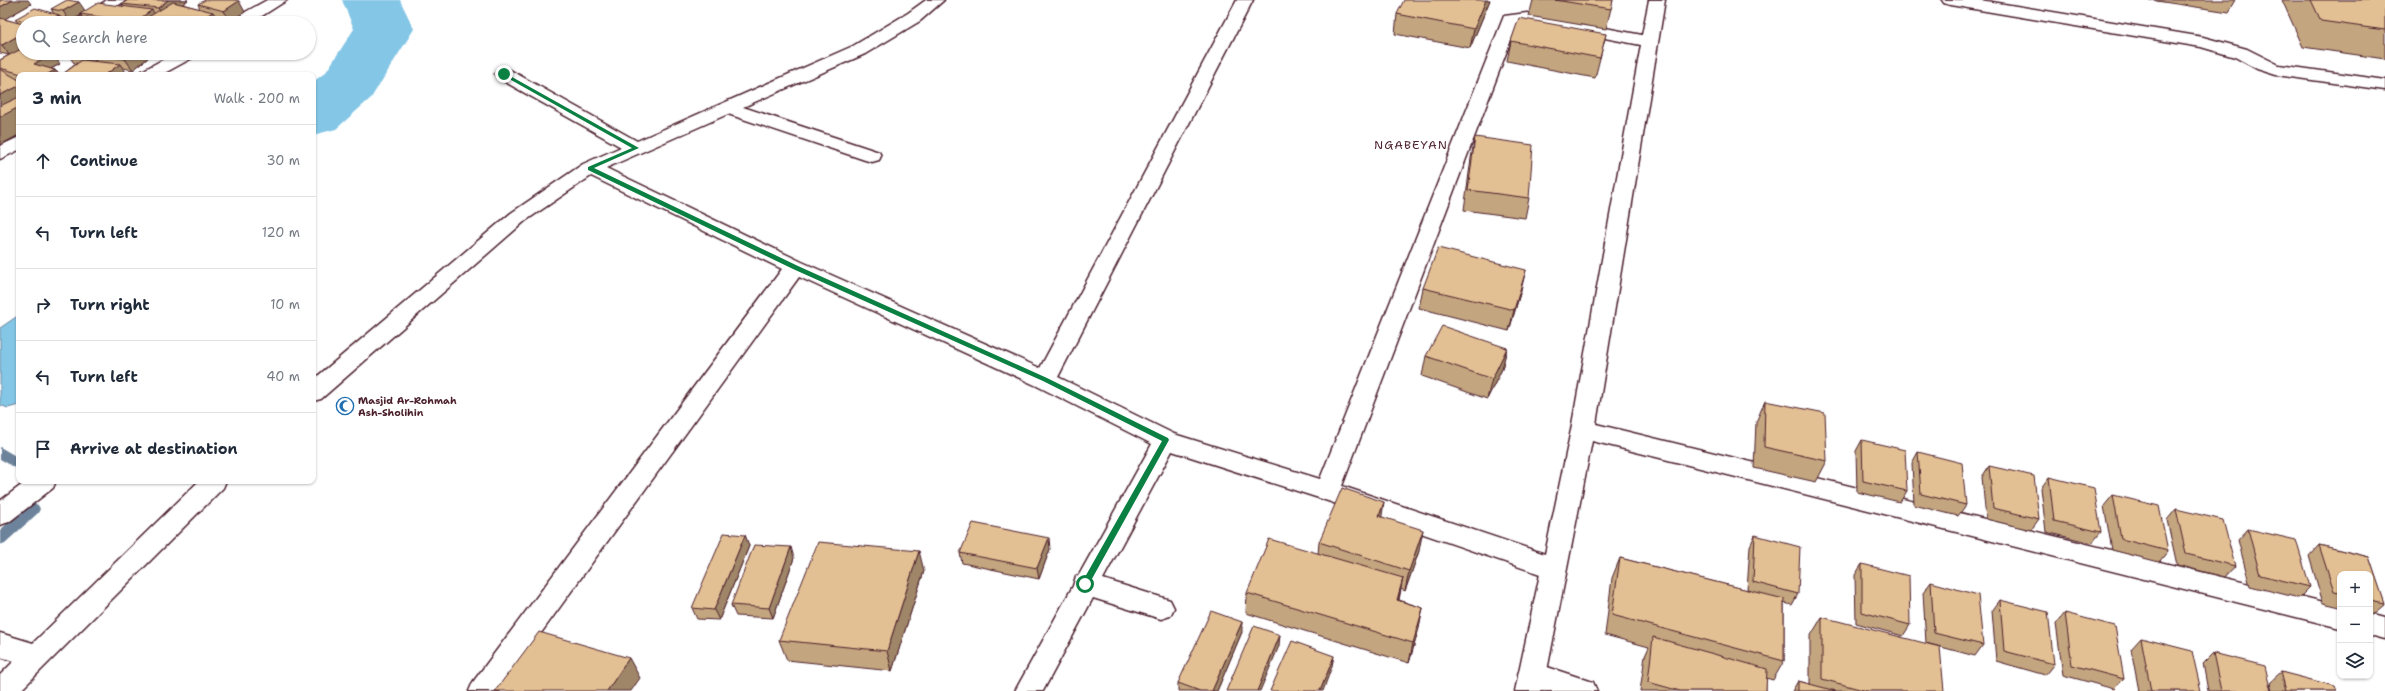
<!DOCTYPE html>
<meta charset="utf-8">
<style>
:root{--surface:#fff;--page:#f2f2f3;--text:#1f2937;--muted:#747a83;--line:#e0e1e3}
body{margin:0;font-family:"Shantell Sans",sans-serif;background:var(--page);color:var(--text)}
.controls{position:absolute;right:12px;bottom:12px;display:grid;overflow:hidden;border-radius:8px;box-shadow:0 1px 3px #0004}
.controls button{width:36px;height:36px;display:grid;place-items:center;padding:0;border:0;border-bottom:1px solid var(--line);background:var(--surface);color:var(--text);font:20px sans-serif}
.stop{position:absolute;width:12px;height:12px;margin:-9px;border:3px solid #0b8043;border-radius:50%;background:#fff}
.stop.end{background:#0b8043;border-color:#fff;box-shadow:0 1px 4px #0008}
.list{margin:0;padding:0;list-style:none}
h2{display:flex;justify-content:space-between;align-items:center;height:52px;margin:0;padding:0 16px;font-size:17px}
h2 small{font-size:13px;font-weight:400;color:var(--muted)}
.list li{display:grid;grid-template-columns:26px 1fr auto;gap:12px;align-items:center;box-sizing:border-box;height:72px;padding:0 16px;border-top:1px solid var(--line)}
.list b{display:block;font-size:15px;white-space:nowrap}
.list em{font-size:13px;font-style:normal;color:var(--muted)}
.icon{flex:none;width:22px;height:22px;fill:none;stroke:currentColor;stroke-width:2;stroke-linecap:round;stroke-linejoin:round}
.map{position:relative;flex:none;width:2385px;height:691px;overflow:hidden}
.search{position:absolute;background:var(--surface);box-shadow:0 1px 3px #0004;left:16px;top:16px;width:300px;height:44px;display:flex;align-items:center;gap:10px;box-sizing:border-box;padding:0 14px;border-radius:22px;color:var(--muted);font-size:15px}
.panel{position:absolute;background:var(--surface);box-shadow:0 1px 3px #0004;left:16px;top:72px;width:300px;height:412px;border-radius:8px}
.map>svg:first-child{display:block}
.water{fill:#84c6e5;stroke:#6d839b}
.lines{fill:none;stroke-linecap:round;stroke-linejoin:round}
.stream{fill:#6d839b;fill-rule:evenodd}
.river{fill:#84c6e5;fill-rule:evenodd}
.service-casing{stroke:#4a1f2b;stroke-width:3}
.minor-casing{stroke:#4a1f2b;stroke-width:3}
.service{fill:#fff;fill-rule:evenodd}
.minor{fill:#fff;fill-rule:evenodd}
.wall{fill:#c3a57f;stroke:#4a1f2b}
.shaded-wall{fill:#9f8668;stroke:#4a1f2b}
.building{fill:#e3c094;stroke:#4a1f2b}
.route{fill:#0b8043}
.labels{text-anchor:middle;stroke-width:3.5;stroke-linejoin:round;paint-order:stroke}
.poi-label{font-size:10px;font-weight:bold;fill:#4a1f2b;stroke:#fff;text-anchor:start}
.quarter-label{font-size:12px;letter-spacing:1px;fill:#4a1f2b;stroke:#fff}
</style>
<div class="map">
<svg width="2385" height="691" viewBox="0 0 2385 691">
<rect width="100%" height="100%" fill="#fff"/>
<filter id="ink" filterUnits="userSpaceOnUse"><feTurbulence type="fractalNoise" baseFrequency=".025" numOctaves="2"/><feDisplacementMap in="SourceGraphic" scale="8" xChannelSelector="R" yChannelSelector="G"/><feConvolveMatrix kernelMatrix="1 2 1 2 8 2 1 2 1" color-interpolation-filters="sRGB"/></filter>
<g filter="url(#ink)">
<!-- water -->
<path class="water" d="M19,315V405L8,408L0,405V328Z"/>
<g class="lines">
<!-- stream -->
<g class="stream">
<path d="M0,447L19,458V470L0,459Z"/>
<path d="M33,503L38,505L40,509L38,513L5,543L0,545V530L28,505Z"/>
</g>
<!-- river -->
<path class="river" d="M342,0H400L414,29L371,98L336,129L313,135V82L326,72L354,29Z"/>
<defs>
<g id="service">
<path d="M1942,0H1980L2203,37L2247,49L2279,65L2385,80V90L2276,75L2257,69L2235,57L2201,47L1950,5L1944,3Z"/>
<path d="M1532,662L1593,682L1597,691H1547L1522,683L1518,674L1522,665Z"/>
</g>
<g id="minor">
<path d="M107,0H126L93,23H73Z"/>
<path d="M267,0H287L251,23H231L233,19Z"/>
<path d="M926,0H944L920,21L865,54L743,107L879,152L881,156L879,160L872,162L865,160L728,114L606,168L802,262L1040,368L1237,0H1253L1058,377L1174,434L1320,479L1504,16L1527,13L1642,35L1649,0H1665L1596,424L2340,606V628L1592,441L1543,691H1515L1540,574L1322,499L1172,451L1103,579L1170,600L1174,608L1170,616L1161,619L1093,598L1043,691H1015L1073,586L1076,576L1079,575L1152,444L1037,386L799,277L499,691H469L473,682L782,269L591,176L525,221L321,399L313,401V380L511,213L583,164L621,147L498,78L495,74L498,70H510L637,141L853,46L908,13ZM1527,23L1641,45L1571,430L1545,554L1342,486L1517,24Z"/>
<path d="M175,53H197L194,57L161,75H139L142,71Z"/>
<path d="M19,137V150L0,159V146Z"/>
<path d="M27,481H56L53,488L9,522L0,525V501Z"/>
<path d="M199,481H226L223,488L20,691H0V675L14,661L0,657V633L33,643Z"/>
<path d="M2370,613L2385,617V639L2370,635Z"/>
</g>
</defs>
<!-- service casing -->
<use href="#service" class="service-casing"/>
<!-- minor casing -->
<use href="#minor" class="minor-casing"/>
<!-- service -->
<use href="#service" class="service"/>
<!-- minor -->
<use href="#minor" class="minor"/>
</g>
<!-- wall -->
<g class="wall">
<path d="M0,0L31,4L4,19L18,23L15,19L54,14L51,9L85,11L123,6L122,4L128,0H188L182,4L200,9L198,4L245,12L230,21L217,18L219,22L218,23H73L83,18L81,15L70,22L63,21L65,23H23V53L60,64L51,69L55,70L57,72L63,75V74L77,63H74L67,53H168L160,58L146,55L148,58L133,70L123,68L127,74L126,75H19V135L0,145V60L9,55L0,53Z"/>
<path d="M1490,0L1470,48L1395,34L1397,14Z"/>
<path d="M1533,0H1613L1606,29L1529,16Z"/>
<path d="M2150,0H2236L2229,12Z"/>
<path d="M2282,0H2385V59L2303,47Z"/>
<path d="M1606,34L1595,78L1507,61L1511,41Z"/>
<path d="M1475,137L1529,198L1525,218L1464,210L1471,158Z"/>
<path d="M1423,288L1521,290L1509,331L1419,308Z"/>
<path d="M1507,348L1502,369L1487,399L1422,376L1426,356Z"/>
<path d="M1765,401L1827,461L1816,482L1754,468L1756,422Z"/>
<path d="M1862,440L1907,491L1900,502L1857,492L1856,451Z"/>
<path d="M1918,452L1966,505L1958,516L1914,505L1912,463Z"/>
<path d="M1989,466L2039,519L2031,530L1986,519L1982,477Z"/>
<path d="M2049,477L2101,532L2092,543L2046,532L2041,488Z"/>
<path d="M2113,495L2168,551L2159,562L2112,550L2104,506Z"/>
<path d="M2176,509L2235,566L2225,577L2177,565L2167,520Z"/>
<path d="M1382,517L1419,551L1405,591L1401,589L1399,600L1423,608L1419,628L1409,663L1246,613L1247,593L1318,554L1319,542Z"/>
<path d="M2248,529L2310,587L2299,598L2250,586L2238,540Z"/>
<path d="M745,535L749,546L719,620L697,619L692,608Z"/>
<path d="M1755,535L1798,594L1792,605L1784,603V661L1773,680L1766,678V691H1640L1645,656L1649,647L1605,635L1612,578L1620,558L1747,590L1750,546Z"/>
<path d="M2319,545L2369,557L2385,605L2373,615L2370,614V574H2340V607L2323,603L2309,556Z"/>
<path d="M1050,549L1039,579L962,563L960,553Z"/>
<path d="M794,558L773,618L736,616L731,605Z"/>
<path d="M1862,564L1910,625L1903,636L1856,623L1855,575Z"/>
<path d="M924,571L892,671L787,660L779,640Z"/>
<path d="M1931,582L1983,645L1975,656L1926,643L1923,593Z"/>
<path d="M2000,600L2054,664L2045,675L1996,661L1992,611Z"/>
<path d="M2065,613L2124,679L2114,689L2063,675L2056,624Z"/>
<path d="M1822,617L1944,691H1792L1798,681L1810,684V637Z"/>
<path d="M1242,632L1217,691H1178V683Z"/>
<path d="M2141,638L2201,691H2139L2131,649Z"/>
<path d="M2213,653L2271,691H2208L2203,663Z"/>
<path d="M2281,672L2337,691H2272L2270,682Z"/>
</g>
<!-- shaded-wall -->
<g class="shaded-wall">
<path d="M13,0H28L31,4L3,20L0,28V7Z"/>
<path d="M168,0H188L165,18L158,8Z"/>
<path d="M1486,0H1490L1470,48L1474,29Z"/>
<path d="M239,1L245,12L230,21L224,11Z"/>
<path d="M79,2L86,12L80,14L81,15L70,22L63,11Z"/>
<path d="M152,10L159,20L145,19L147,23H136L135,22Z"/>
<path d="M213,12L219,22L218,23H194Z"/>
<path d="M59,15L65,23H44Z"/>
<path d="M23,33V48L10,56L2,45Z"/>
<path d="M52,53L60,64L41,74L34,64Z"/>
<path d="M85,53H106L91,54L96,61L91,64L84,54Z"/>
<path d="M134,53H145L148,58L133,70L125,59Z"/>
<path d="M157,53H168L160,58Z"/>
<path d="M120,64L127,74L126,75H105Z"/>
<path d="M55,70L59,75H46Z"/>
<path d="M19,86V135L0,145V95Z"/>
<path d="M1526,270L1521,290L1509,331L1514,310Z"/>
<path d="M1507,348L1502,369L1487,399L1492,379Z"/>
<path d="M1384,502L1381,522L1379,516Z"/>
<path d="M1423,530L1419,551L1405,591L1409,571Z"/>
<path d="M745,535L749,546L719,620L714,610Z"/>
<path d="M1049,538L1050,549L1039,579L1037,568Z"/>
<path d="M791,547L794,558L773,618L769,608Z"/>
<path d="M919,551L924,571L892,671L887,651Z"/>
<path d="M1403,578L1399,598L1393,620L1397,600Z"/>
<path d="M1423,608L1419,628L1409,663L1413,643Z"/>
<path d="M1242,622V632L1217,691H1212Z"/>
<path d="M1280,635L1279,646L1260,691H1257Z"/>
<path d="M1334,656L1332,666L1323,691H1320Z"/>
<path d="M629,658L640,678L631,691H607Z"/>
</g>
<!-- building -->
<g class="building">
<path d="M0,0H13L0,7Z"/>
<path d="M67,0L79,2L63,11L51,9Z"/>
<path d="M128,0H168L158,8L122,4Z"/>
<path d="M205,0H234L239,1L224,11L198,4Z"/>
<path d="M1404,0H1486L1474,29L1397,14Z"/>
<path d="M1555,0H1613L1611,9Z"/>
<path d="M2311,0H2385V30L2321,21Z"/>
<path d="M173,2L213,12L194,23H160L145,19Z"/>
<path d="M98,3L152,10L135,22L80,14Z"/>
<path d="M35,8L59,15L44,23H31L15,19Z"/>
<path d="M87,17L101,23H73Z"/>
<path d="M0,18L23,24V33L2,45L0,44Z"/>
<path d="M1519,18L1606,34L1600,58L1511,41Z"/>
<path d="M23,48V53H52L34,64L55,70L46,75H25L0,68V60Z"/>
<path d="M92,53H134L125,59L91,54Z"/>
<path d="M82,60L120,64L105,75H72L63,74Z"/>
<path d="M0,69L19,80V86L0,95Z"/>
<path d="M56,72L64,75H50Z"/>
<path d="M19,97V107L0,117V106Z"/>
<path d="M1475,137L1533,145L1529,198L1468,190Z"/>
<path d="M1438,248L1526,270L1514,310L1423,288Z"/>
<path d="M1442,326L1507,348L1492,379L1426,356Z"/>
<path d="M1765,401L1825,413L1827,461L1764,447Z"/>
<path d="M1862,440L1905,450L1907,491L1863,481Z"/>
<path d="M1918,452L1962,463L1966,505L1921,494Z"/>
<path d="M1989,466L2034,476L2039,519L1993,508Z"/>
<path d="M2049,477L2094,488L2101,532L2054,521Z"/>
<path d="M1342,488L1384,502L1379,516L1423,530L1409,571L1319,542Z"/>
<path d="M2113,495L2159,506L2168,551L2121,539Z"/>
<path d="M2176,509L2223,520L2235,566L2186,554Z"/>
<path d="M973,523L1049,538L1037,568L960,553Z"/>
<path d="M2248,529L2296,540L2310,587L2260,575Z"/>
<path d="M724,533L745,535L714,610L692,608Z"/>
<path d="M1755,535L1800,547L1798,594L1753,582Z"/>
<path d="M1269,539L1403,578L1397,600L1423,608L1413,643L1247,593Z"/>
<path d="M818,542L919,551L887,651L779,640Z"/>
<path d="M754,545L791,547L769,608L731,605Z"/>
<path d="M2319,545L2369,557L2385,604L2370,601V574H2340V593L2334,592Z"/>
<path d="M1620,558L1784,599V661L1612,615Z"/>
<path d="M1862,564L1909,576L1910,625L1862,612Z"/>
<path d="M1931,582L1978,595L1983,645L1934,633Z"/>
<path d="M2000,600L2048,612L2054,664L2004,651Z"/>
<path d="M1211,611L1242,622L1212,691H1200L1178,683Z"/>
<path d="M2065,613L2115,626L2124,679L2072,665Z"/>
<path d="M1822,617L1940,647L1944,691H1867L1822,679Z"/>
<path d="M1254,626L1280,635L1257,691H1226Z"/>
<path d="M539,632L629,658L607,691H495Z"/>
<path d="M1653,637L1767,669L1766,691H1680L1648,682Z"/>
<path d="M2141,638L2192,651L2201,691H2151Z"/>
<path d="M1292,641L1334,656L1320,691H1270Z"/>
<path d="M2213,653L2265,666L2271,691H2221Z"/>
<path d="M2281,672L2335,686L2337,691H2286Z"/>
<path d="M1798,681L1836,691H1798Z"/>
</g>
</g>
<!-- route -->
<path class="route" d="M502,73H505L639,148L594,168L798,266L1047,378L1168,438L1169,440L1088,586L1085,587L1081,584L1162,441L1043,381L793,269L588,170V167L632,148L502,75Z"/>
<!-- icons -->
<defs>
<symbol id="mosque-ring" viewBox="-11 -11 22 22"><circle r="9.5" fill="#fff" stroke="#1f6fb2" stroke-width="1.5"/><path d="M3.5-4.9A6 6 0 1 0 3.5 4.9A5 5 0 1 1 3.5-4.9Z" fill="#1f6fb2"/></symbol>
</defs>
<g fill-rule="evenodd">
<use href="#mosque-ring" x="335" y="396" width="20" height="20"/>
</g>
<g class="labels">
<!-- poi labels -->
<g class="poi-label">
<text x="358" y="404">Masjid Ar-Rohmah<tspan x="358" dy="12">Ash-Sholihin</tspan></text>
</g>
<!-- quarter labels -->
<g class="quarter-label">
<text x="1411" y="149">NGABEYAN</text>
</g>
</g>
</svg>
<div class="controls">
<button>+</button>
<button>−</button>
<button><svg class="icon" aria-label="layers" viewBox="0 0 24 24"><path d="M12 4l9 5-9 5-9-5zM3 14l9 5 9-5"/></svg></button>
</div>
<div class="stop" style="left:1085px;top:584px"></div>
<div class="stop end" style="left:504px;top:74px"></div>
<div class="search"><svg class="icon" aria-label="search" viewBox="0 0 24 24"><circle cx="10" cy="10" r="6"/><path d="M15 15l6 6"/></svg>Search here</div>
<section class="panel">
<h2>3 min<small>Walk · 200 m</small></h2>
<ul class="list">
<li><svg class="icon" aria-label="ahead" viewBox="0 0 24 24"><path d="M12 20V5M6 11l6-6 6 6"/></svg><div><b>Continue</b></div><em>30 m</em></li>
<li><svg class="icon" aria-label="left" viewBox="0 0 24 24"><path d="M17 20v-9H6M10 6l-5 5 5 5"/></svg><div><b>Turn left</b></div><em>120 m</em></li>
<li><svg class="icon" aria-label="right" viewBox="0 0 24 24"><path d="M7 20v-9h11M14 6l5 5-5 5"/></svg><div><b>Turn right</b></div><em>10 m</em></li>
<li><svg class="icon" aria-label="left" viewBox="0 0 24 24"><path d="M17 20v-9H6M10 6l-5 5 5 5"/></svg><div><b>Turn left</b></div><em>40 m</em></li>
<li><svg class="icon" aria-label="arrive" viewBox="0 0 24 24"><path d="M6 21V4h12l-3 4 3 4H6"/></svg><div><b>Arrive at destination</b></div></li>
</ul>
</section>
</div>
